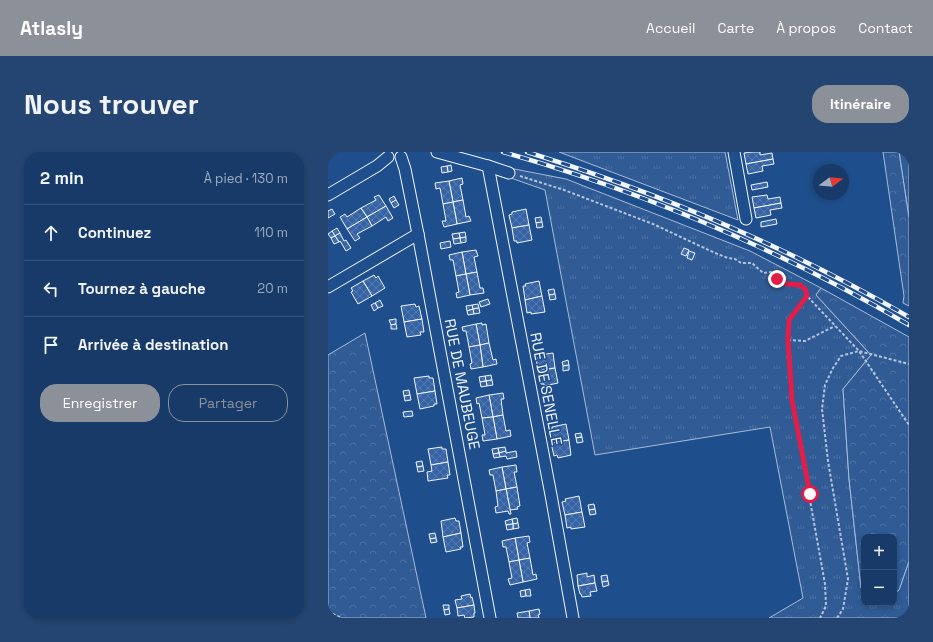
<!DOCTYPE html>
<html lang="fr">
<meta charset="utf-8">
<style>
:root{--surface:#173a69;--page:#244571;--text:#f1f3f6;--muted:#9eadc0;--line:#36547d;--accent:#8c9099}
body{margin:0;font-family:"Space Grotesk",sans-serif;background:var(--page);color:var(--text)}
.controls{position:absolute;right:12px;bottom:12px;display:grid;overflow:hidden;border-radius:8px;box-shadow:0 2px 6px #0003}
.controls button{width:36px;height:36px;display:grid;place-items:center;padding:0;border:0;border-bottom:1px solid var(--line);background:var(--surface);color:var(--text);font:20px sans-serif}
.compass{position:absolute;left:485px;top:12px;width:36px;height:36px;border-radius:50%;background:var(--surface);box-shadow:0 2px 6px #0003;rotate:74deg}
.stop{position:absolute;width:12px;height:12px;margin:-9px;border:3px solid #e11d48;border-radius:50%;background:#fff}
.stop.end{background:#e11d48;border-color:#fff;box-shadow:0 1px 4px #0008}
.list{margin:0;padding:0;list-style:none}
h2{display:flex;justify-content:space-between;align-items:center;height:52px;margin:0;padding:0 16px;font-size:17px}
h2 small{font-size:13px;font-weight:400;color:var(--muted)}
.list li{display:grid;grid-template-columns:26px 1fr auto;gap:12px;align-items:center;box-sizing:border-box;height:56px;padding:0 16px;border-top:1px solid var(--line)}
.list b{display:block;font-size:15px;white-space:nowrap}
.list em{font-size:13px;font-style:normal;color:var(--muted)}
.actions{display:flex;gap:8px;padding:12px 16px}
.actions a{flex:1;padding:9px 0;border:1px solid var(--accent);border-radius:16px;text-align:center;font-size:14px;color:var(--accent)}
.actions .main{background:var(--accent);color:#fff}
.icon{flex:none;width:22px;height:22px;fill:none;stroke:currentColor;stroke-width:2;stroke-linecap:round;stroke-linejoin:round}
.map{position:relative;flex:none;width:581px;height:466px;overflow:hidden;border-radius:16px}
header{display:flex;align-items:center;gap:24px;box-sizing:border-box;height:56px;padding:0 20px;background:var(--accent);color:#fff}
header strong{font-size:19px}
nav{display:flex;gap:22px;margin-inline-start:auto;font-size:14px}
.intro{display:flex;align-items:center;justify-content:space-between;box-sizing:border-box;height:96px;padding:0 24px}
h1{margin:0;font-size:28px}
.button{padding:10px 18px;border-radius:16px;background:var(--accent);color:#fff;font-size:14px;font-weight:700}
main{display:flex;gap:24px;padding:0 24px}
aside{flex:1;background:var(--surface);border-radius:16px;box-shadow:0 2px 6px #0003}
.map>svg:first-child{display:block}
.grass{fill:url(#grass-tufts);stroke:#a8bbd7}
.forest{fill:url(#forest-crowns);stroke:#a8bbd7}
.building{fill:url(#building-cross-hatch);stroke:#f2f6ff}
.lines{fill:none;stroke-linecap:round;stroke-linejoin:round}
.minor-casing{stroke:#f2f6ff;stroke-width:13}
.path{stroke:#b3c4dc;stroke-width:2;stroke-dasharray:3 2;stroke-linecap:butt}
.minor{stroke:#1f4e8c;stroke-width:11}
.rail-casing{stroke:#f2f6ff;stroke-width:4.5}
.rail{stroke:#1f4e8c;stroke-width:3;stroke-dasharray:9;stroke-linecap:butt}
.route{stroke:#e11d48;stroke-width:5}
.labels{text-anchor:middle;stroke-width:3;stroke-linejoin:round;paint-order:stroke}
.street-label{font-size:15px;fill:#f2f6ff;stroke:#1f4e8c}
</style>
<header>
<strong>Atlasly</strong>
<nav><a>Accueil</a><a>Carte</a><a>À propos</a><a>Contact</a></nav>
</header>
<div class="intro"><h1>Nous trouver</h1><a class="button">Itinéraire</a></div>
<main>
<aside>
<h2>2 min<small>À pied · 130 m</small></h2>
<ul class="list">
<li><svg class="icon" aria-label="ahead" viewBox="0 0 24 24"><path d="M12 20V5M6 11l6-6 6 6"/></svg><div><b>Continuez</b></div><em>110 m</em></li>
<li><svg class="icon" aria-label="left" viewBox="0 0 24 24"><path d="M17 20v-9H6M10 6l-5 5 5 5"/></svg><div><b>Tournez à gauche</b></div><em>20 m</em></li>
<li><svg class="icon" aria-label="arrive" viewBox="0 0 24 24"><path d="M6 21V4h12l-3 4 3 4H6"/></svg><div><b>Arrivée à destination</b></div></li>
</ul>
<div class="actions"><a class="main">Enregistrer</a><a>Partager</a></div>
</aside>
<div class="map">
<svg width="581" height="466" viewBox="0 0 581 466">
<defs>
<pattern id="grass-tufts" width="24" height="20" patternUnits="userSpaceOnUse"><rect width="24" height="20" fill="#305b95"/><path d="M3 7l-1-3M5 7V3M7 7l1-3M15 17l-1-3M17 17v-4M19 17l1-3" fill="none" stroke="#4e73a5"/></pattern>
<pattern id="forest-crowns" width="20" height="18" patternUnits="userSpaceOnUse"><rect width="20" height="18" fill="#305b95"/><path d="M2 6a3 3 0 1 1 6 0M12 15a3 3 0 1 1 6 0" fill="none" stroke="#4e73a5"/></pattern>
<pattern id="building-cross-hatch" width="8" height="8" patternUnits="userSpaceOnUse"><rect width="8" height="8" fill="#3563a3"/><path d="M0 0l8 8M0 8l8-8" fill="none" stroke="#537ab1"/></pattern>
</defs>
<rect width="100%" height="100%" fill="#1f4e8c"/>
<!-- grass -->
<g class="grass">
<path d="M231,0H397L410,68Z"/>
<path d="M571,0H581V66Z"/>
<path d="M181,16L238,27L422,99L493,136L488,143L543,203L515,237L521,327L533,436L536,438V451H566V441L571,438L581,409V466H441L475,446L442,275L267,303L217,38L177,24Z"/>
</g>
<!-- forest -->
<g class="forest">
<path d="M555,0H571L581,66V154L575,151L576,144Z"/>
<path d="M493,136L581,185V409L571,438L566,441V385H536V438L533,436L521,327L515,237L543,203L488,143Z"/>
<path d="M37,181L98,466H0V203Z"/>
</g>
<!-- building -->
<g class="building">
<path d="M424,0H432V3L444,1L445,7L418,12L416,1Z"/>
<path d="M445,7L446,12L434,14L435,19L420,22L418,12Z"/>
<path d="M123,13L124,19L120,20L119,14Z"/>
<path d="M119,14L120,20L114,21L113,15Z"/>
<path d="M134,26L135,32L132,33L135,48L125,50L121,29Z"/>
<path d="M121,29L125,50L115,52L112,36L108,37L107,31Z"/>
<path d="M439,30L440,35L424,38L423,33Z"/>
<path d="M51,43L58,54L39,65L33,56L48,48L46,45Z"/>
<path d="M439,43L440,47L452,45L453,51L426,56L424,45Z"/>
<path d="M66,44L68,48L63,51L61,47Z"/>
<path d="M68,48L71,53L66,56L63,51Z"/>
<path d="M135,48L138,65L141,64L143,69L129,72L125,50Z"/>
<path d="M125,50L129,72L116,75L114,69H118L115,52Z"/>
<path d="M453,51L454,56L442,58L443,63L428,66L426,56Z"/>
<path d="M58,54L65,66L60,69L58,65L44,74L39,65Z"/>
<path d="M33,56L39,65L19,77L12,65L17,62L19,65Z"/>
<path d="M4,57L7,62L0,66V59Z"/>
<path d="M198,57L201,73L184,76L181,63L184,62V60Z"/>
<path d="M39,65L44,74L29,82L32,86L27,89L19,77Z"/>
<path d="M213,65L214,70L208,71L207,66Z"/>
<path d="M448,67L449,72L433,75V70Z"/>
<path d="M214,70L215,75L209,76L208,71Z"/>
<path d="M201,73L204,88L189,91V89H186L184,76Z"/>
<path d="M9,76L12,81L7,84L4,79Z"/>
<path d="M4,79L7,84L3,86L0,82Z"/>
<path d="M137,80L138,85L132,86L131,81Z"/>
<path d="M12,81L16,89L18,88L23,96L18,99L12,89L11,90L7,84Z"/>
<path d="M131,81L132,86L125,87L124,82Z"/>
<path d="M7,84L11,90L6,92L3,86Z"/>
<path d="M138,85V90L133,91L132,86Z"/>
<path d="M132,86L133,91L126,92L125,87Z"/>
<path d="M122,89L123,95L113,97L112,91Z"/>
<path d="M356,96L361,98L358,104L353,102Z"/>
<path d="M148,98L150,104L146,105L149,120L138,122L134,100Z"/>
<path d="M361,99L367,101L364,108L359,106Z"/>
<path d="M134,100L138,122L128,124L125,108H122L121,103Z"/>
<path d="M149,120L152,136H155L156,141L142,143L138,122Z"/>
<path d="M138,122L142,143L129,146L128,141L131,140L128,124Z"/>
<path d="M46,123L48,126L50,124L57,136L44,144L35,129Z"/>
<path d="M35,129L44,144L30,152L23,140L25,139L23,136Z"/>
<path d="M211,129L214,144L197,148L195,134H198L197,132Z"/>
<path d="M226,137L227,142L221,143L220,138Z"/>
<path d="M227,142L228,147L222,148L221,143Z"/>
<path d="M214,144L217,160L203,162V160L199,161L197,148Z"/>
<path d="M160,147L162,152L153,155L151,150Z"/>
<path d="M52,148L55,154L50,156L47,151Z"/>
<path d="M47,151L50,156L46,159L43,153Z"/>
<path d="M87,152L88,155L91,154L94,167L76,170L73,154Z"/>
<path d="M150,152L151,156L145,157L144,153Z"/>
<path d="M144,153L145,157L139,159L138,154Z"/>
<path d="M151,156L152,161L146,162L145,157Z"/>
<path d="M145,157L146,162L140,163L139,159Z"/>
<path d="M68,167V172L63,173L61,168Z"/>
<path d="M94,167L96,180H92L93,183L79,185L76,170Z"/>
<path d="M154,171V173L158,172L161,191L152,193L148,172Z"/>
<path d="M68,172L69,177H63V173Z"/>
<path d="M148,172L152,193L141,195L138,179H135L134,175Z"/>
<path d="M161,191L165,208L168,207L169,212L155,215L152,193Z"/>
<path d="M152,193L155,215L143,217L142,212L144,211L141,195Z"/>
<path d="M225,201L227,216L210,219L208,206H211V203Z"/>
<path d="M240,208L241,213L235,214L234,210Z"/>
<path d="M241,213V218L235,219V214Z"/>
<path d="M227,216L230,231L216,234V232H213L210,219Z"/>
<path d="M163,223L164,228L158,229L157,224Z"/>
<path d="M101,224V226H105L107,239L89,242L86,226Z"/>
<path d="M157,224L158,229L152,230L151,225Z"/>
<path d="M164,228L165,233L159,234L158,229Z"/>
<path d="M158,229L159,234L153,235L152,230Z"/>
<path d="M81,238L82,243L76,244L75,239Z"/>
<path d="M107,239L109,252H106V254L92,257L89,242Z"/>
<path d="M175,241L176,247H173L175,263L165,265L161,243Z"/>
<path d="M82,243L83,248L77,249L76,244Z"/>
<path d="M161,243L165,265L154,266L151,251L149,252L148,246Z"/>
<path d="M84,259L85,264L76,265L75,260Z"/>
<path d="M175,263L178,279L182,278L183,284L169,287L165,265Z"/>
<path d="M165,265L169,287L155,289L154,283H157L154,266Z"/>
<path d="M238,272L241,288L223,291L221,278L224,277V275Z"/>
<path d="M253,281L254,285L248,286L247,282Z"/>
<path d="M254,285L255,290L249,291L248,286Z"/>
<path d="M241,288L243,303L230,306L229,303L226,304L223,291Z"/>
<path d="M114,295V297H118L120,310L103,313L100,297Z"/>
<path d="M177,295L178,299L171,301L170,296Z"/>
<path d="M170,296L171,301L165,302L164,297Z"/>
<path d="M178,299V301L188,299L189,305L179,307L178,304L172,305L171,301Z"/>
<path d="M171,301L172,305L166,306L165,302Z"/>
<path d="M94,309L95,314L89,315L88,310Z"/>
<path d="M120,310L122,323H119L120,326L100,329L99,320L104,319L103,313Z"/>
<path d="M188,313L189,320H186L189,335L178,337L174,315Z"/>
<path d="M95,314L96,319L90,320L89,315Z"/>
<path d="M174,315L178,337L168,339L165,323H162L161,318Z"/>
<path d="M189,335L192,354L189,355L190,357L182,358L178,337Z"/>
<path d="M178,337L183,362H181L180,359L168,361L167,355L170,354L168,339Z"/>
<path d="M251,344L254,360L237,363L234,350L238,349L237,347Z"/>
<path d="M266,352L267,357L261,358L260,353Z"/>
<path d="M267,357L268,362L262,363L261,358Z"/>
<path d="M254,360L257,375L243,377V375L239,376L237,363Z"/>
<path d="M127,366L128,369H131L133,381L115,385L113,369Z"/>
<path d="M189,366L190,371L185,372L184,367Z"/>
<path d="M184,367L185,372L178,373L177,369Z"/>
<path d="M190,371L191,376L185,377V372Z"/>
<path d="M185,372V377L179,378L178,373Z"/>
<path d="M107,381L108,386L102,387L101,382Z"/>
<path d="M133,381L135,395H132L133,397L118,400L115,385Z"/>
<path d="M201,384L202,390L199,391L202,406L191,408L187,386Z"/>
<path d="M108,386L109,390L103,391L102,387Z"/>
<path d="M187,386L191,408L181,410L178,395H175L174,389Z"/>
<path d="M202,406L205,423L208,422L209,427L195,430L191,408Z"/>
<path d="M191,408L195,430L182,433L180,427L184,426L181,410Z"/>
<path d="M259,421V425L266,423L267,431L250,434L249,423Z"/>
<path d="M279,423L280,429L274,430L273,424Z"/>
<path d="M280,429L281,433L275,435L274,430Z"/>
<path d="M267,431L269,439L262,440L263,444L254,445L253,442H252L250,434Z"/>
<path d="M202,437L203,444H198L197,438Z"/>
<path d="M197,438L198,444L193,445L192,439Z"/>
<path d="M142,442L143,446L144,445L146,453L129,456L127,448L134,447L133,444Z"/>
<path d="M115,453H121V457L116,458Z"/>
<path d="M146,453L147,461H146V465L137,466L136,463L130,464L129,456Z"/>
<path d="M121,457L122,462L117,463L116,458Z"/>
<path d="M211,457L212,462L210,463L211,466H202L201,459Z"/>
<path d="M201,459L202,466H190L189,461Z"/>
</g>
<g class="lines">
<defs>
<g id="minor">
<path d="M109,0L160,14L181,21"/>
<path d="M406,0L418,67"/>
<path d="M73,5L77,17L90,82L162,466"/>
<path d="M160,14L223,343L245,466"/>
<path d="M0,43L49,14L60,5"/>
<path d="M0,135L90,82"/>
</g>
</defs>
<!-- minor casing -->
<use href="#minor" class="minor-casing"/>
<!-- path -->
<g class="path">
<path d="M192,24L236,38L325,72L387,101L400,106L407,107L413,111H424L435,121L443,120C448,125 453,130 459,132C467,134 470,131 477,137L479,144L531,199L581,273"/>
<path d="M479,144L461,168L460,188L464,248L497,432L498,454L492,466"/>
<path d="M460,188L477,189L507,174"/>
<path d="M0,460L14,466"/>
<path d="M509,466L515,457L520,427L500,309L494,257L497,233L505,216L513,204L531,199L581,212"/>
</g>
<!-- minor -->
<use href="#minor" class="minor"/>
<defs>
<g id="rail">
<path d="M175,0C316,40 454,99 581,173"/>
<path d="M199,0C332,41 460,95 581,165"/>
</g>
</defs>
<!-- rail casing -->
<use href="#rail" class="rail-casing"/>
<!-- rail -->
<use href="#rail" class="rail"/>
</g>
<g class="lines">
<!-- route -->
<path class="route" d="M449,127L459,132L472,133L477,137L479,144L461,168L460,188L464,248L482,342"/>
</g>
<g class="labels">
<!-- street labels -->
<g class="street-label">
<text transform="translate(134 232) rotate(79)" y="5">RUE DE MAUBEUGE</text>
<text transform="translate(218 237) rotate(79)" y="5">RUE DE SENELLE</text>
</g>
</g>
</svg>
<div class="controls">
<button>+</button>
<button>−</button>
</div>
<svg class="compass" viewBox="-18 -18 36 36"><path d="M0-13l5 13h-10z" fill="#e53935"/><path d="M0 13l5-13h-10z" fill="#9eadc0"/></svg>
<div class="stop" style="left:482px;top:342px"></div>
<div class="stop end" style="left:449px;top:127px"></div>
</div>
</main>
